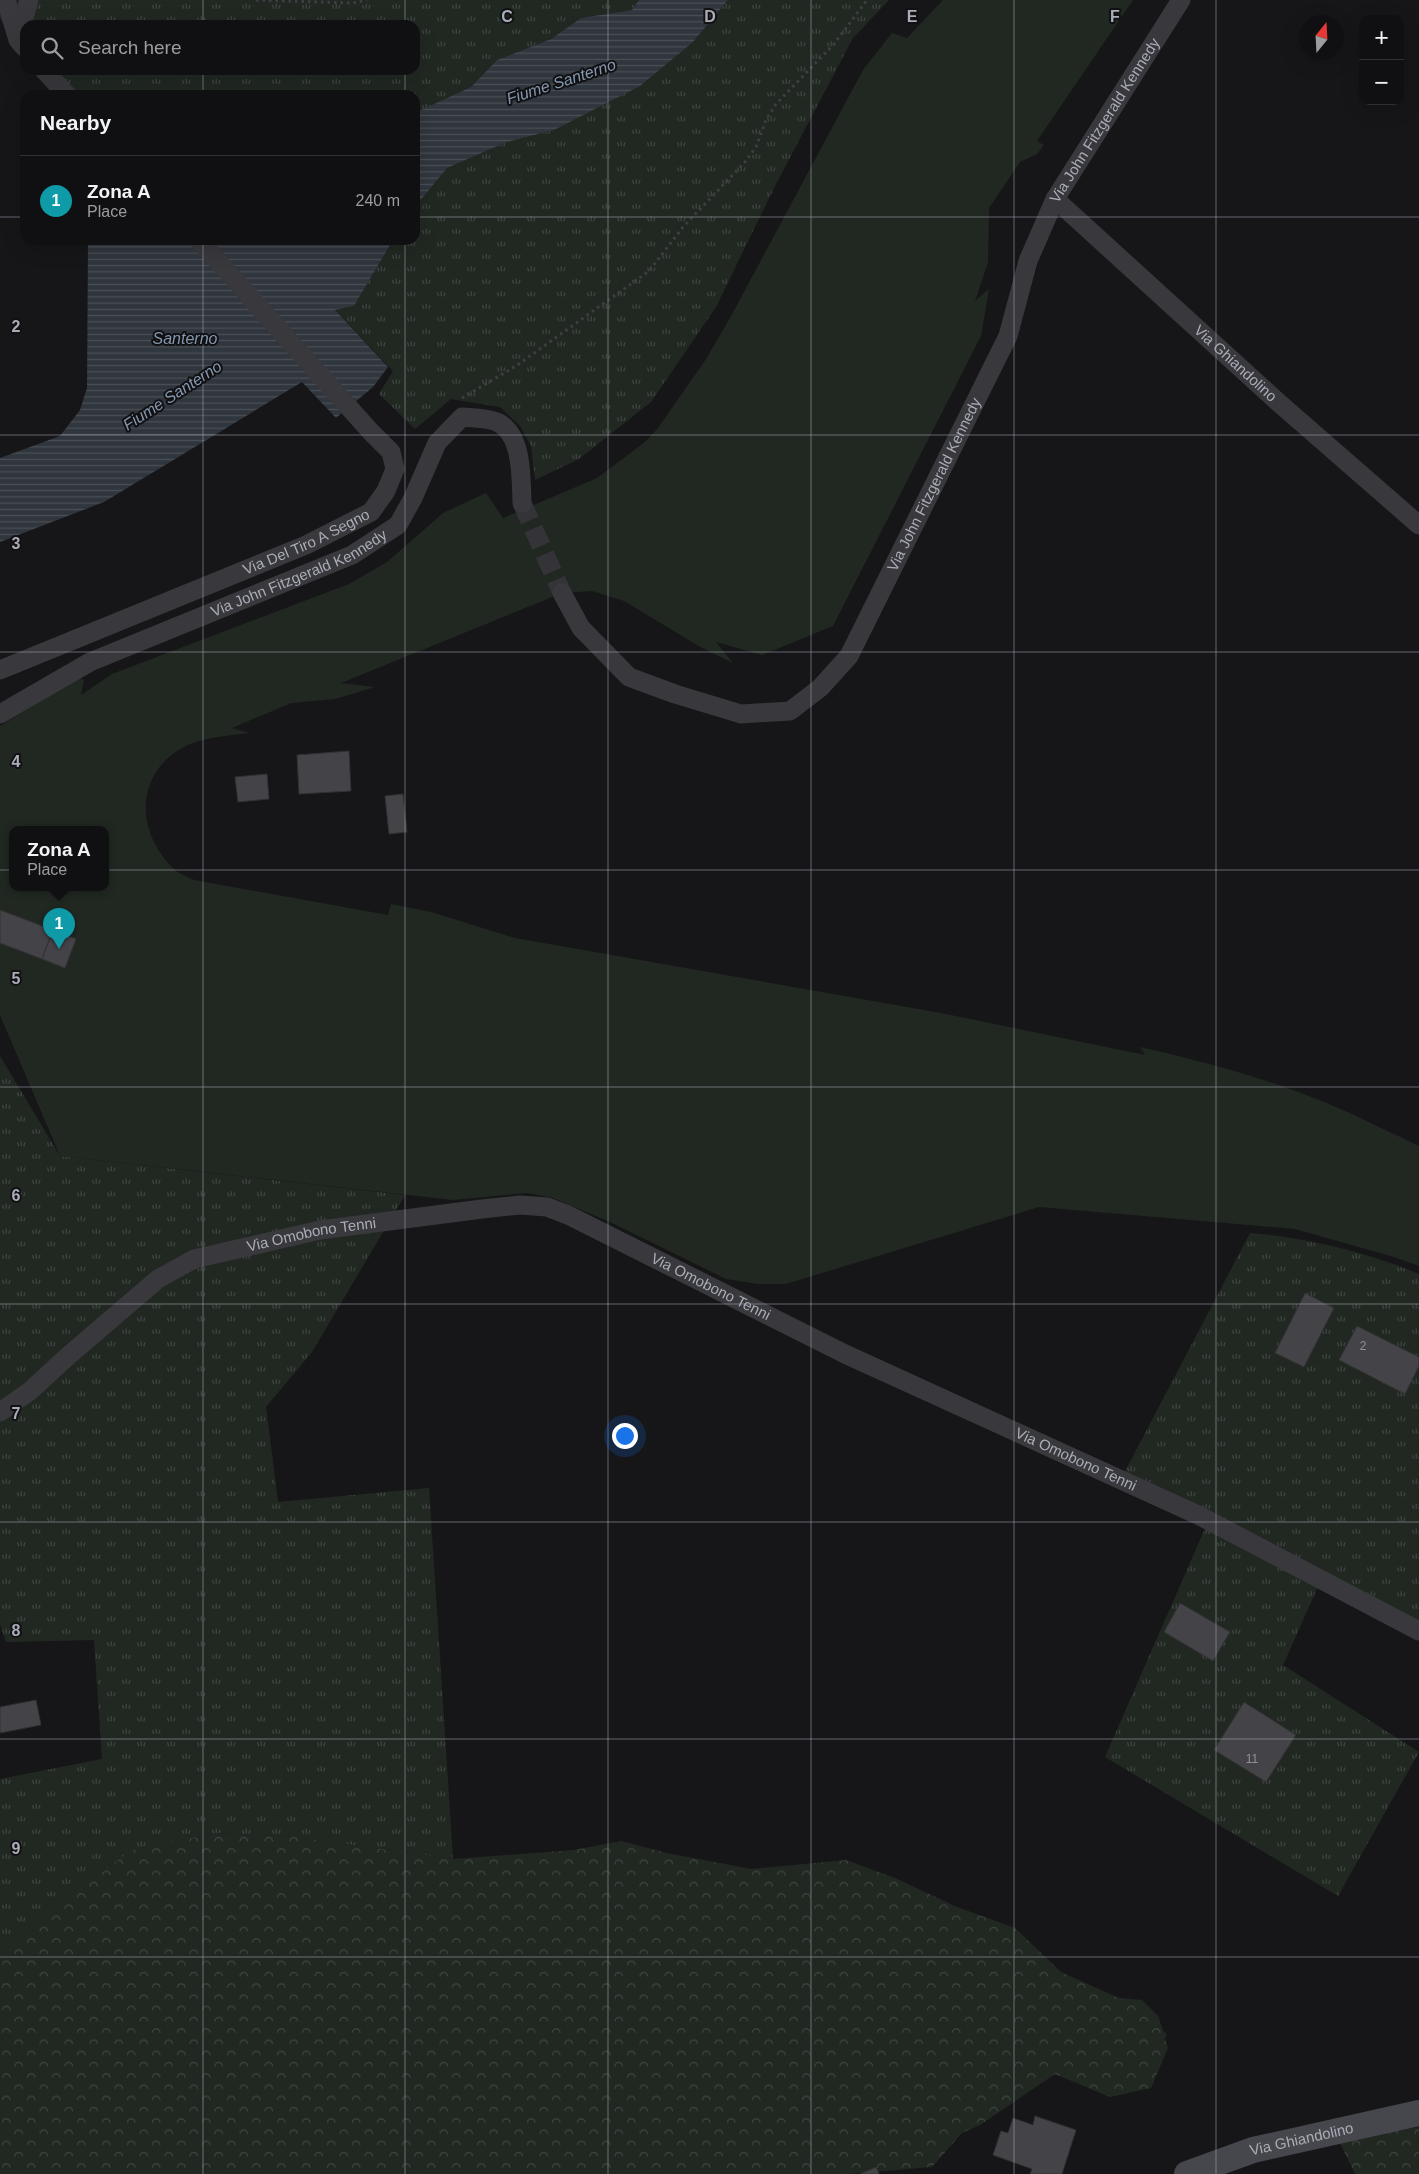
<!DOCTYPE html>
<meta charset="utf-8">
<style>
:root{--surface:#101012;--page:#19191b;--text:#f1f3f6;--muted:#9c9d9f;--line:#303032;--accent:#e1b545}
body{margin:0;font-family:Arial,sans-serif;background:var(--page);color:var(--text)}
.controls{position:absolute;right:15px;top:15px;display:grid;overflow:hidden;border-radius:10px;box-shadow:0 5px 20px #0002}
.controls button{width:45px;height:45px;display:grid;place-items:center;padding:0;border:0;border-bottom:1px solid var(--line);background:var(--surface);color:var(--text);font:25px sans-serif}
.compass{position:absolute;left:1299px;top:15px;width:45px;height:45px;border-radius:50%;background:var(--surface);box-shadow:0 5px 20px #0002;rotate:18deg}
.you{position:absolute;left:624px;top:1435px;width:18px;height:18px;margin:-12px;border:4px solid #fff;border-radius:50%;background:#1a73e8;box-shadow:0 0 0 8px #1a73e833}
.badge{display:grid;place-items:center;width:32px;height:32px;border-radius:50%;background:var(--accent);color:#fff;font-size:16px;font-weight:700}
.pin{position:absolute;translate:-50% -41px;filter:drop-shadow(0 1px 2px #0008)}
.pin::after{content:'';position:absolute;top:26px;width:18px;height:15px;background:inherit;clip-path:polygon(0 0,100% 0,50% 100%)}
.popup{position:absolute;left:9px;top:826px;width:100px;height:65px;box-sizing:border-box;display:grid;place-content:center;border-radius:10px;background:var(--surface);filter:drop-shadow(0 1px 4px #0005);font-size:16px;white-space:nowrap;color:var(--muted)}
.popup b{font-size:19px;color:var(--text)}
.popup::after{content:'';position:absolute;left:50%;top:100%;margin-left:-10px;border:10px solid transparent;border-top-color:var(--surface)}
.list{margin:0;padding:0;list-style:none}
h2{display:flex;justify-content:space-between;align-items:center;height:65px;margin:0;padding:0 20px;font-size:21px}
h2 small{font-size:16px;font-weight:400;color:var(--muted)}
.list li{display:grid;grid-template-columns:32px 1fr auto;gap:15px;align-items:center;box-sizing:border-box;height:90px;padding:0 20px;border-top:1px solid var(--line)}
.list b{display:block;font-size:19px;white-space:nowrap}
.list p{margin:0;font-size:16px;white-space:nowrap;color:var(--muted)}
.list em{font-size:16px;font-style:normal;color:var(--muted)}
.icon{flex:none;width:28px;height:28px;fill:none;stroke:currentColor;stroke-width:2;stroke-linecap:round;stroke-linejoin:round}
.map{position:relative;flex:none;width:1419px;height:2174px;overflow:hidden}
.search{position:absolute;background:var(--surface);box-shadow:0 5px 20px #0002;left:20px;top:20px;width:400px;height:55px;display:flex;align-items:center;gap:12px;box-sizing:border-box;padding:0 18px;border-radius:15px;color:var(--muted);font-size:19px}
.panel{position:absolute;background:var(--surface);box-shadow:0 5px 20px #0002;left:20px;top:90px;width:400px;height:155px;border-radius:15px}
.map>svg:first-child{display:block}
.grass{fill:url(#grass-tufts)}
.forest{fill:url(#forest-crowns)}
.garden{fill:#212822;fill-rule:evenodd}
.water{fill:url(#water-rules)}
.building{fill:#444348;stroke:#313134}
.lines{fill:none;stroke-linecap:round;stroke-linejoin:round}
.street-tunnel{stroke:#343438;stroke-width:19;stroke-dasharray:19 9;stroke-linecap:butt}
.path{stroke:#3e3f44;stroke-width:3;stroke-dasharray:2.5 4;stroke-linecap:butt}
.street{stroke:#38383d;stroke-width:19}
.secondary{stroke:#46474c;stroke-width:26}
.grid{fill:none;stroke:#aaadb7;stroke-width:1;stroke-opacity:0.55}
.labels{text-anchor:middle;stroke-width:4;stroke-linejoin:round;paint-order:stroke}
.number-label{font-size:12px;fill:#90929b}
.street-label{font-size:15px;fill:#aaadb7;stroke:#111113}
.water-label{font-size:16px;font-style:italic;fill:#8498af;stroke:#111113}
.grid-label{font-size:16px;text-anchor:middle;font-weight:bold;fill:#aaadb7;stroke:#111113;stroke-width:4;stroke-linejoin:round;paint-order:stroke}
</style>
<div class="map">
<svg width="1419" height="2174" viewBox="0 0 1419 2174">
<defs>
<pattern id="grass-tufts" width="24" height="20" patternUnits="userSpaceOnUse" patternTransform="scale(1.25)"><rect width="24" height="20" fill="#212822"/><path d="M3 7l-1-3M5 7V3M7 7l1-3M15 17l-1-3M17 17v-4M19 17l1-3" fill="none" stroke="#3f4440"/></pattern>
<pattern id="forest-crowns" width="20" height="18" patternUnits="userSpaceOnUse" patternTransform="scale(1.25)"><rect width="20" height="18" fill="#212822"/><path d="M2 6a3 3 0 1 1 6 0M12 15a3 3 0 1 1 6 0" fill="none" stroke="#3f4440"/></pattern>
<pattern id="water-rules" width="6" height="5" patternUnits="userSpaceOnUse" patternTransform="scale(1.25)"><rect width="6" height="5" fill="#30363d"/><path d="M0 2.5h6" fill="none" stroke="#4b5057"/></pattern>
</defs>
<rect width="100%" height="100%" fill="#161618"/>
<!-- grass -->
<g class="grass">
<path d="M0,0H639L632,10L581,18L551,39L497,60L471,87L415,114V95H60L41,70H415V25H25L8,33L0,18Z"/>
<path d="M728,0H889L853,38L775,186L716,307L651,402L579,459L535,480L531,446L520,426L500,407L451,399L415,429L379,394L393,371L335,310L354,306L393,240H415V207L447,168L507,142L554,130L693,42Z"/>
<path d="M0,1056L60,1156L405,1195L312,1352L266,1407L278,1502L429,1488L453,1859L295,1837L217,1833L132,1850L70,1897L0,1962V1779L102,1759L94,1640L6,1642L0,1624Z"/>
<path d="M1250,1233C1307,1238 1366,1252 1419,1274V1636L1320,1582L1283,1665L1419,1752L1338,1896L1105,1757L1207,1524L1120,1481Z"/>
</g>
<!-- forest -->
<g class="forest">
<path d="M217,1833L295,1837L453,1859L574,1850L621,1841L667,1853L751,1869L846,1860L895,1878L957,1907L1015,1928L1061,1972L1119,1998L1142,2000L1158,2016L1163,2031L1167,2034L1165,2039L1168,2048L1151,2088L1110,2097L1055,2074L980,2125L962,2133L932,2167L849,2174H0V1955L84,1880L100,1874L131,1850Z"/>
<path d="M1419,2127V2174H1355L1339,2141Z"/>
</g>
<!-- garden -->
<path class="garden" d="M943,0H1133L1037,141L1044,145L1037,154L1020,162L989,208L988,262L975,301L989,289L981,336L833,626L762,655L716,642L733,663L702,648L624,601L592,591L562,593L341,683L375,687L335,699L291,703L232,728L249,733C227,736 201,737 182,748C133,776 137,834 174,869C179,874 188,877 194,880L388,915L391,904L431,912L515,938L941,1013L1145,1055L1140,1047C1207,1062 1273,1080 1336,1107C1364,1119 1391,1133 1419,1146V1266L1394,1257L1295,1229L1039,1207L786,1284H758L726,1279L610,1222L553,1198L527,1193L453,1200L60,1156L0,1015V726L78,678L84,680L81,695L112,674L349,584L387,562L443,513L486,493L503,518L597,478L645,442L658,428L706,359L730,318L863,70L892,33L907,38ZM13,830H105V888H13Z"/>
<!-- water -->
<g class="water">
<path d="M639,0H728L693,42L640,86L554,130L507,142L447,168L415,207V114L417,112L471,87L497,60L551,39L581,18L632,10Z"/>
<path d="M88,240H393L354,306L335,310L388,367L373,387L336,418L302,382L104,502L0,542V458L60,436L80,410L87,388Z"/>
</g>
<!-- building -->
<g class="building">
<path d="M349,751L351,791L299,794L297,755Z"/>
<path d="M267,774L269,799L238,802L235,777Z"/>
<path d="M403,794L407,832L389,834L385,796Z"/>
<path d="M0,910L76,939L65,968L0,943Z"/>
<path d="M0,910L53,930L42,959L0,943Z"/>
<path d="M53,930L76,939L65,968L42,959Z"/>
<path d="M1305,1293L1334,1308L1304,1367L1275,1353Z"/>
<path d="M1357,1326L1419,1357V1366L1405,1394L1339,1360Z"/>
<path d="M1180,1603L1230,1632L1213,1661L1164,1632Z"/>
<path d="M36,1700L41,1725L0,1733V1707Z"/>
<path d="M1244,1702L1296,1735L1266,1782L1214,1750Z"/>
<path d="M1035,2116L1076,2130L1062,2174H1030L1032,2169L993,2155L1001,2131L1008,2133L1013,2118L1033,2125Z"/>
<path d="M876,2167L879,2174H860Z"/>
</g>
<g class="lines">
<!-- street-tunnel -->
<path class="street-tunnel" d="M522,503L562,593"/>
<!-- path -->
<g class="path">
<path d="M256,0L353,3L367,0"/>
<path d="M462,398L516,366L649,271L683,227L745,162L756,147L766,120L776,104L834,44L867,0"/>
</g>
<!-- street -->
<g class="street">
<path d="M6,0L18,40L25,48"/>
<path d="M18,39L29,0"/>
<path d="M44,70L67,95"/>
<path id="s1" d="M1055,199L1279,403L1419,525"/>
<path id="s2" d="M562,593L581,628L629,677L675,694L741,714L790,711L820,688L849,656L1008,336L1028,261L1055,199L1181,0"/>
<path id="s3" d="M0,670L306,545L371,512L386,491L395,469L391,452L371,432L199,240"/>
<path id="s4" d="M0,714L90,662L352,555L398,525L413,498L437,443L462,417C473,418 487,418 497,422C523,434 521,478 522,503"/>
<path id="s5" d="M0,1412L30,1391L68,1356L158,1279L194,1259L320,1230L482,1209L520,1205L547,1207L568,1215L845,1354L1198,1515L1419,1631"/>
</g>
<!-- secondary -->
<path class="secondary" id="s6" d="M1187,2174L1253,2150L1419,2113"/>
</g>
<!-- grid -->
<path class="grid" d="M203,0V25M405,0V25M608,0V2174M811,0V2174M1014,0V2174M1216,0V2174M203,70V95M405,70V95M0,217H25M415,217H1419M203,240V2174M405,240V2174M0,435H1419M0,652H1419M0,870H1419M0,1087H1419M0,1304H1419M0,1522H1419M0,1739H1419M0,1957H1419"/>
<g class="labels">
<!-- number labels -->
<g class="number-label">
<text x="1363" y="1350">2</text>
<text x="1252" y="1763">11</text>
</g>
<!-- street labels -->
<g class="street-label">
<text dy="5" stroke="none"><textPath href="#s2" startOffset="952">Via John Fitzgerald Kennedy</textPath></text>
<text dy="5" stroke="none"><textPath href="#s1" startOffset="244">Via Ghiandolino</textPath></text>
<text dy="5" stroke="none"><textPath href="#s2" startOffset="548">Via John Fitzgerald Kennedy</textPath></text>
<text dy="5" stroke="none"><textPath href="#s3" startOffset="332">Via Del Tiro A Segno</textPath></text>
<text dy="5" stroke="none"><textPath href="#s4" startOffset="331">Via John Fitzgerald Kennedy</textPath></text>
<text dy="5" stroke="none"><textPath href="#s5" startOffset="368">Via Omobono Tenni</textPath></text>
<text dy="5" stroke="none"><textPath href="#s5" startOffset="788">Via Omobono Tenni</textPath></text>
<text dy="5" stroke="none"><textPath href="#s5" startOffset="1192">Via Omobono Tenni</textPath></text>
<text dy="5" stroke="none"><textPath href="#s6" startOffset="120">Via Ghiandolino</textPath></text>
</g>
<!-- water labels -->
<g class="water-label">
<text transform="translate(561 81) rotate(-18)" y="6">Fiume Santerno</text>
<text x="185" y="344">Santerno</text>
<text transform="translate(172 395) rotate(-33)" y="6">Fiume Santerno</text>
</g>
</g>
<g class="grid-label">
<text x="507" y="22">C</text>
<text x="710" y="22">D</text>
<text x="912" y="22">E</text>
<text x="1115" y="22">F</text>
<text x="16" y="332">2</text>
<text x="16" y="549">3</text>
<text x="16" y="767">4</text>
<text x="16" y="984">5</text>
<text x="16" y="1201">6</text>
<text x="16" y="1419">7</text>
<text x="16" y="1636">8</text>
<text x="16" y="1854">9</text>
</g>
</svg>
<div class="controls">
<button>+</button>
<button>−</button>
</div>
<svg class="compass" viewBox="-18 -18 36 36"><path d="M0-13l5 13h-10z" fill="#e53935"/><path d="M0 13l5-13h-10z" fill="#9c9d9f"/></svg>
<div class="you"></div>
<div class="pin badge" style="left:59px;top:949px;background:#0f9aa8">1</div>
<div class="popup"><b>Zona A</b>Place</div>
<div class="search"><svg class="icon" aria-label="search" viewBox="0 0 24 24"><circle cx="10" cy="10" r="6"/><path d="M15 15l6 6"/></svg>Search here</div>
<section class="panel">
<h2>Nearby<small></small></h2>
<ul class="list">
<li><span class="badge" style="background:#0f9aa8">1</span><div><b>Zona A</b><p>Place</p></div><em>240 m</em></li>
</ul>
</section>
</div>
